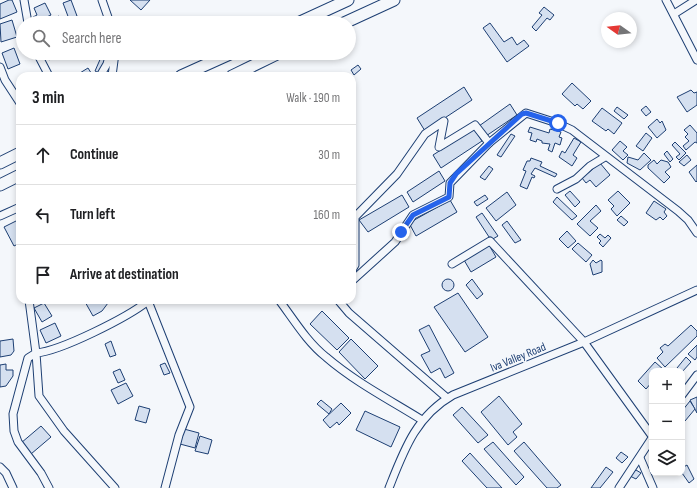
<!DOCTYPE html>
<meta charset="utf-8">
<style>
:root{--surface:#fff;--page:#f6f6f6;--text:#202124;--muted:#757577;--line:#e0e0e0}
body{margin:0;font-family:"Sofia Sans Condensed",sans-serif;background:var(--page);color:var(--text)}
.controls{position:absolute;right:12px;bottom:12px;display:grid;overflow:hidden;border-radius:8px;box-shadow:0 2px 6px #0003}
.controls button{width:36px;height:36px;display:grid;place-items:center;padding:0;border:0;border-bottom:1px solid var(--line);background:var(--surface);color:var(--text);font:20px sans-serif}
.compass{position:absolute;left:601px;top:12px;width:36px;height:36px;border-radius:50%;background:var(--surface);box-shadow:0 2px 6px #0003;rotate:285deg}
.stop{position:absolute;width:12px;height:12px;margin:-9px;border:3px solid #2563eb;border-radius:50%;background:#fff}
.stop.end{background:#2563eb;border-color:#fff;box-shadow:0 1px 4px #0008}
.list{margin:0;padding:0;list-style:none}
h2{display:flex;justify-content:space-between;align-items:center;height:52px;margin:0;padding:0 16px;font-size:17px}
h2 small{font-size:13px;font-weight:400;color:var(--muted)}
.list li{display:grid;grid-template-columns:26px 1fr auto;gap:12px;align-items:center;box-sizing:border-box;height:60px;padding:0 16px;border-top:1px solid var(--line)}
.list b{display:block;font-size:15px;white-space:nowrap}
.list em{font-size:13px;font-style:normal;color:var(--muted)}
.icon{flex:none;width:22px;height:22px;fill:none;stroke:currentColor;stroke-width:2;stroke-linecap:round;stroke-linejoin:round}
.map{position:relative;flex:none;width:697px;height:488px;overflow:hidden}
.search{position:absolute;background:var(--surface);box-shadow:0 2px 6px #0003;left:16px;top:16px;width:340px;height:44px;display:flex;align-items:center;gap:10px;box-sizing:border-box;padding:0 14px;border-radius:22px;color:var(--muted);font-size:15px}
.panel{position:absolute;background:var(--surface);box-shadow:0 2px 6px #0003;left:16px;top:72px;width:340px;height:232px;border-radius:12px}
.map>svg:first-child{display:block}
.building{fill:#d5e0f0;stroke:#1d3f73}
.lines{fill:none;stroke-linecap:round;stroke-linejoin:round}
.street-casing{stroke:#1d3f73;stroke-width:9}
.primary-casing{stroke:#1d3f73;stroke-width:13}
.street{stroke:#f4f7fb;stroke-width:7}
.primary{stroke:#f4f7fb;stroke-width:11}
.route{stroke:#2563eb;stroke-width:5}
.labels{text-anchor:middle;stroke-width:3;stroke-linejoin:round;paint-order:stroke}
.street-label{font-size:12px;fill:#1d3f73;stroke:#f4f7fb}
</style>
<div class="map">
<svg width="697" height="488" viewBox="0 0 697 488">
<rect width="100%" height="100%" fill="#f4f7fb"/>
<!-- building -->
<g class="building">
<path d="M9,0H12L17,12L0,19V4Z"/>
<path d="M71,0L77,16L69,19L63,3Z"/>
<path d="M130,0H150L141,10Z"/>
<path d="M45,3L51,15L36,22L33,17L37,15L34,8Z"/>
<path d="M544,7L554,15L550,20L547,18L536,31L532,27L542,15L539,13Z"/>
<path d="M59,16L61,23H43Z"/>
<path d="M12,20L17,37L1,42L0,24Z"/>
<path d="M490,23L504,42L512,37L517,45L524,40L529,46L507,62L483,28Z"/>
<path d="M14,48L20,64L8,69L2,53Z"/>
<path d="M45,53H55L56,55L49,60Z"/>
<path d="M102,55L107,57L99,73L95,71Z"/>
<path d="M358,65L361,69L354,75L351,70Z"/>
<path d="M88,68L93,76H75Z"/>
<path d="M572,83L591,101L583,109L577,104L575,106L562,94Z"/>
<path d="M464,87L472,100L425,131L417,118Z"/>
<path d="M691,90L694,93L697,92V105L687,112L677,97Z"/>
<path d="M510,104L517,115L486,136L479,126Z"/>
<path d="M646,106L651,112L646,116L641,110Z"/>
<path d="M617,107L628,115L624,119L614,111Z"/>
<path d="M602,108L622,123L614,134L608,129L606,131L592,121Z"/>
<path d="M657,119L660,123L662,121L666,130L657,138L648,127Z"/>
<path d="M690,125L697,133V143L695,142L686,150L683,146L689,141L685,137L688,134L684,130Z"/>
<path d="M530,127L549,133L550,129L561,132L559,137L562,138L560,145L555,143L552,152L548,150L550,144L542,143V141L537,139L536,142L530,140L532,133L528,132Z"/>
<path d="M474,129L482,141L441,168L433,155Z"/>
<path d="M646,133L652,138L643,151L636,146Z"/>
<path d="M511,134L515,136L501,157L497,155Z"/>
<path d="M574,138L581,142L573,155L577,158L572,166L559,157L562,151L565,153Z"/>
<path d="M620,141L627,147L623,151L628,155L623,160L612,150Z"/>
<path d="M675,142L686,153L679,160L676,157L680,154L672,145Z"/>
<path d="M667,151L673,159L670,162L664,154Z"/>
<path d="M644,153L651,160L640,170L627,163L628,157L638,160Z"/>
<path d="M687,155L691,160L684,166L679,162Z"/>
<path d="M531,158L542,162L540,166L557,174L555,177L535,168L531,174L535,176L534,178L532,177L527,189L520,186L526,171L523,170L527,161H530Z"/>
<path d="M654,160L657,164L661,160L668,162L671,167L665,172L670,177L664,183L648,168V165Z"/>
<path d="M600,163L610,175L596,187L590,180L586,183L582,178Z"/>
<path d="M697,165V181L696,182L689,172Z"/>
<path d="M489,166L493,169L485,180L480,177Z"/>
<path d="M439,171L445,181L413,202L407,192Z"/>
<path d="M570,191L580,202L575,207L565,195Z"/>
<path d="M618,191L630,203L617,216L611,209L614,206L608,200Z"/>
<path d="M507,192L516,205L496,221L486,208Z"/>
<path d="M402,195L409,207L368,232L359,220Z"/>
<path d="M485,195L488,199L477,206L474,202Z"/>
<path d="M557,197L577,216L572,220L553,202Z"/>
<path d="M450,200L457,212L416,236L409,223Z"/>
<path d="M654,201L666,209L664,212L667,216L663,220L660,217L656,220L646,213Z"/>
<path d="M596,205L601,211L590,221L598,228L590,236L577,224Z"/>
<path d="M482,213L498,236L491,240L476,217Z"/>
<path d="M621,216L628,222L624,226L617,220Z"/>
<path d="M20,219V243L14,246L4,227Z"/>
<path d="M507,221L521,240L515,243L502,225Z"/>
<path d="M567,231L576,241L568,248L559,239Z"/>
<path d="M600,234L605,238L608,235L611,238L603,247L599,243L601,241L597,237Z"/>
<path d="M578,243L592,255L586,262L572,249Z"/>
<path d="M489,245L496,257L471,272L464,260Z"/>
<path d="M593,260L596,263L601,260L602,261V272L593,275L590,264Z"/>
<circle cx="448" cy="285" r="6"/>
<path d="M472,279L483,294L477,299L466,285Z"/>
<path d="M458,293L488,337L465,352L434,307Z"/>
<path d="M84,300H106L108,303L102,311L93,316Z"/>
<path d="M44,303L52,316L42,322L34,308Z"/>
<path d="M322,311L349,338L337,350L310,324Z"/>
<path d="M55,323L61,336L46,343L40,330Z"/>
<path d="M429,325L454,373L445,378L440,368L431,373L421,355L430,351L419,330Z"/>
<path d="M691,325L697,331V336L665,367L657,358L663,352L660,348L665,344L668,346Z"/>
<path d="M13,339L14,351L11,355L0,357V341Z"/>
<path d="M351,339L378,366L365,379L339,352Z"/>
<path d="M111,341L116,355L110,357L105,344Z"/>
<path d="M697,345V357L695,360L688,354Z"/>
<path d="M686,357L691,362L682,372L677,368Z"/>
<path d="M655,362L664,370L652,371V382L646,389L638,381Z"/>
<path d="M165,363L170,373L164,375L160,365Z"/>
<path d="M6,364V370H13V376L6,386L0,387V365Z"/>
<path d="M120,369L125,380L118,383L113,372Z"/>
<path d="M126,383L133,396L118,404L111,390Z"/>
<path d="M499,396L522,424L513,432L517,437L508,445L481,412Z"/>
<path d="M697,397V413L690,400Z"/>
<path d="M321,400L332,409L329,414L317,404Z"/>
<path d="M690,401L695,409L685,421L682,419V411Z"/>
<path d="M341,403L351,413L339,425L337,422L330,428L323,420Z"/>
<path d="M139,406L150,409L146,423L135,420Z"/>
<path d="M462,407L488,435L478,443L453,415Z"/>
<path d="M365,411L400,427L391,447L356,430Z"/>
<path d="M41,426L51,437L31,454L21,443Z"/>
<path d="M184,429L199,433L195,448L180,444Z"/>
<path d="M200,436L212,440L208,454L195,451Z"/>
<path d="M493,442L524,477L516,485L484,449Z"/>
<path d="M524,442L561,485L557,488H547L514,451Z"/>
<path d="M621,452L628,457L622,463L616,458Z"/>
<path d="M470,453L502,488H487L462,461Z"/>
<path d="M687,465L694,479L689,483L682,473V468Z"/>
<path d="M606,467L613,472L600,488H591Z"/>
<path d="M636,470L641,473L636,479L630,476Z"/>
</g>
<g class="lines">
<defs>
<g id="street">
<path d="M24,0L28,23"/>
<path d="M102,0L110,23"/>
<path d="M666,0L697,60"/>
<path d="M674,14L696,0"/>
<path d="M37,53L49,76"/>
<path d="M0,67L5,80L20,103"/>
<path d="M100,76L107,64L110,53"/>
<path d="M112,76L115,53"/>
<path d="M557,189L576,179L590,166L605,157"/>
<path d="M0,216L20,207"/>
<path d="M452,264L490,241L584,342L652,436"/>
<path d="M352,270L355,265V217L397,174L425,134L444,121L439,147L475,125L489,143L526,113L557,123L572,130L678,211L688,220L697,233"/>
<path d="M352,281L395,242L413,215L449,197L450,183L489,143"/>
<path d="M29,300L36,353L28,358L13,414L14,431L18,442L41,473L49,488"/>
<path d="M279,300C294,320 307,342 326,357C355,382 390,400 422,420"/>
<path d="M338,300L349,313L447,398"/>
<path d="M682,395L697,375"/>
<path d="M640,458L653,488"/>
<path d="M0,467L6,473L13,488"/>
<path d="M115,488L64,431L39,396L36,353C61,351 128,317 148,301L190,407L179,435L165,488"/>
<path d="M389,488C404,450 416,416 453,395L584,342L697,290"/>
<path d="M619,488L652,438"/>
</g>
<g id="primary">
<path d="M298,23L348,0"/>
<path d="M344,23L394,0"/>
<path d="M181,76L232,53"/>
<path d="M232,76L279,53"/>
<path d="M0,163L20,153"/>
<path d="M0,185L20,175"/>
</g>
</defs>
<!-- street casing -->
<use href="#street" class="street-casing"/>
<!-- primary casing -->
<use href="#primary" class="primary-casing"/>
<!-- street -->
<use href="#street" class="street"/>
<!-- primary -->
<use href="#primary" class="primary"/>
</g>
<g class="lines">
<!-- route -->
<path class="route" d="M401,232L413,215L449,197L450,183L456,174L522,114L526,113L558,123"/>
</g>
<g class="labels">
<!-- street labels -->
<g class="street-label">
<text transform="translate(518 357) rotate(-22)" y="4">Iva Valley Road</text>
</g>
</g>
</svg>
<div class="controls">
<button>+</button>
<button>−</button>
<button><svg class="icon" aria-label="layers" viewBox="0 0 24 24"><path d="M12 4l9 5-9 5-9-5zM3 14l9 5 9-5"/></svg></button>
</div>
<svg class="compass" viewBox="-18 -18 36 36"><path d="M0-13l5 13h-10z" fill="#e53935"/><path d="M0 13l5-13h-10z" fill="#757577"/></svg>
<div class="stop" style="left:558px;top:123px"></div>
<div class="stop end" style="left:401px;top:232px"></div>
<div class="search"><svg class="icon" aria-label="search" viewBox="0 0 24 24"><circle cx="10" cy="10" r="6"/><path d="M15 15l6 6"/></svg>Search here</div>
<section class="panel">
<h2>3 min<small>Walk · 190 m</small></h2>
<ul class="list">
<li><svg class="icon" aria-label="ahead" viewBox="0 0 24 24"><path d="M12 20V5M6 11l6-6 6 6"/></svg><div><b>Continue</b></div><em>30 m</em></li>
<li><svg class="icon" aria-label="left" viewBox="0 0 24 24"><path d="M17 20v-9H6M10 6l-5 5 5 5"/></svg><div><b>Turn left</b></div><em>160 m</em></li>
<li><svg class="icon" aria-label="arrive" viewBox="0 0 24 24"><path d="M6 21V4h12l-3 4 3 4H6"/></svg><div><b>Arrive at destination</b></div></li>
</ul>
</section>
</div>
